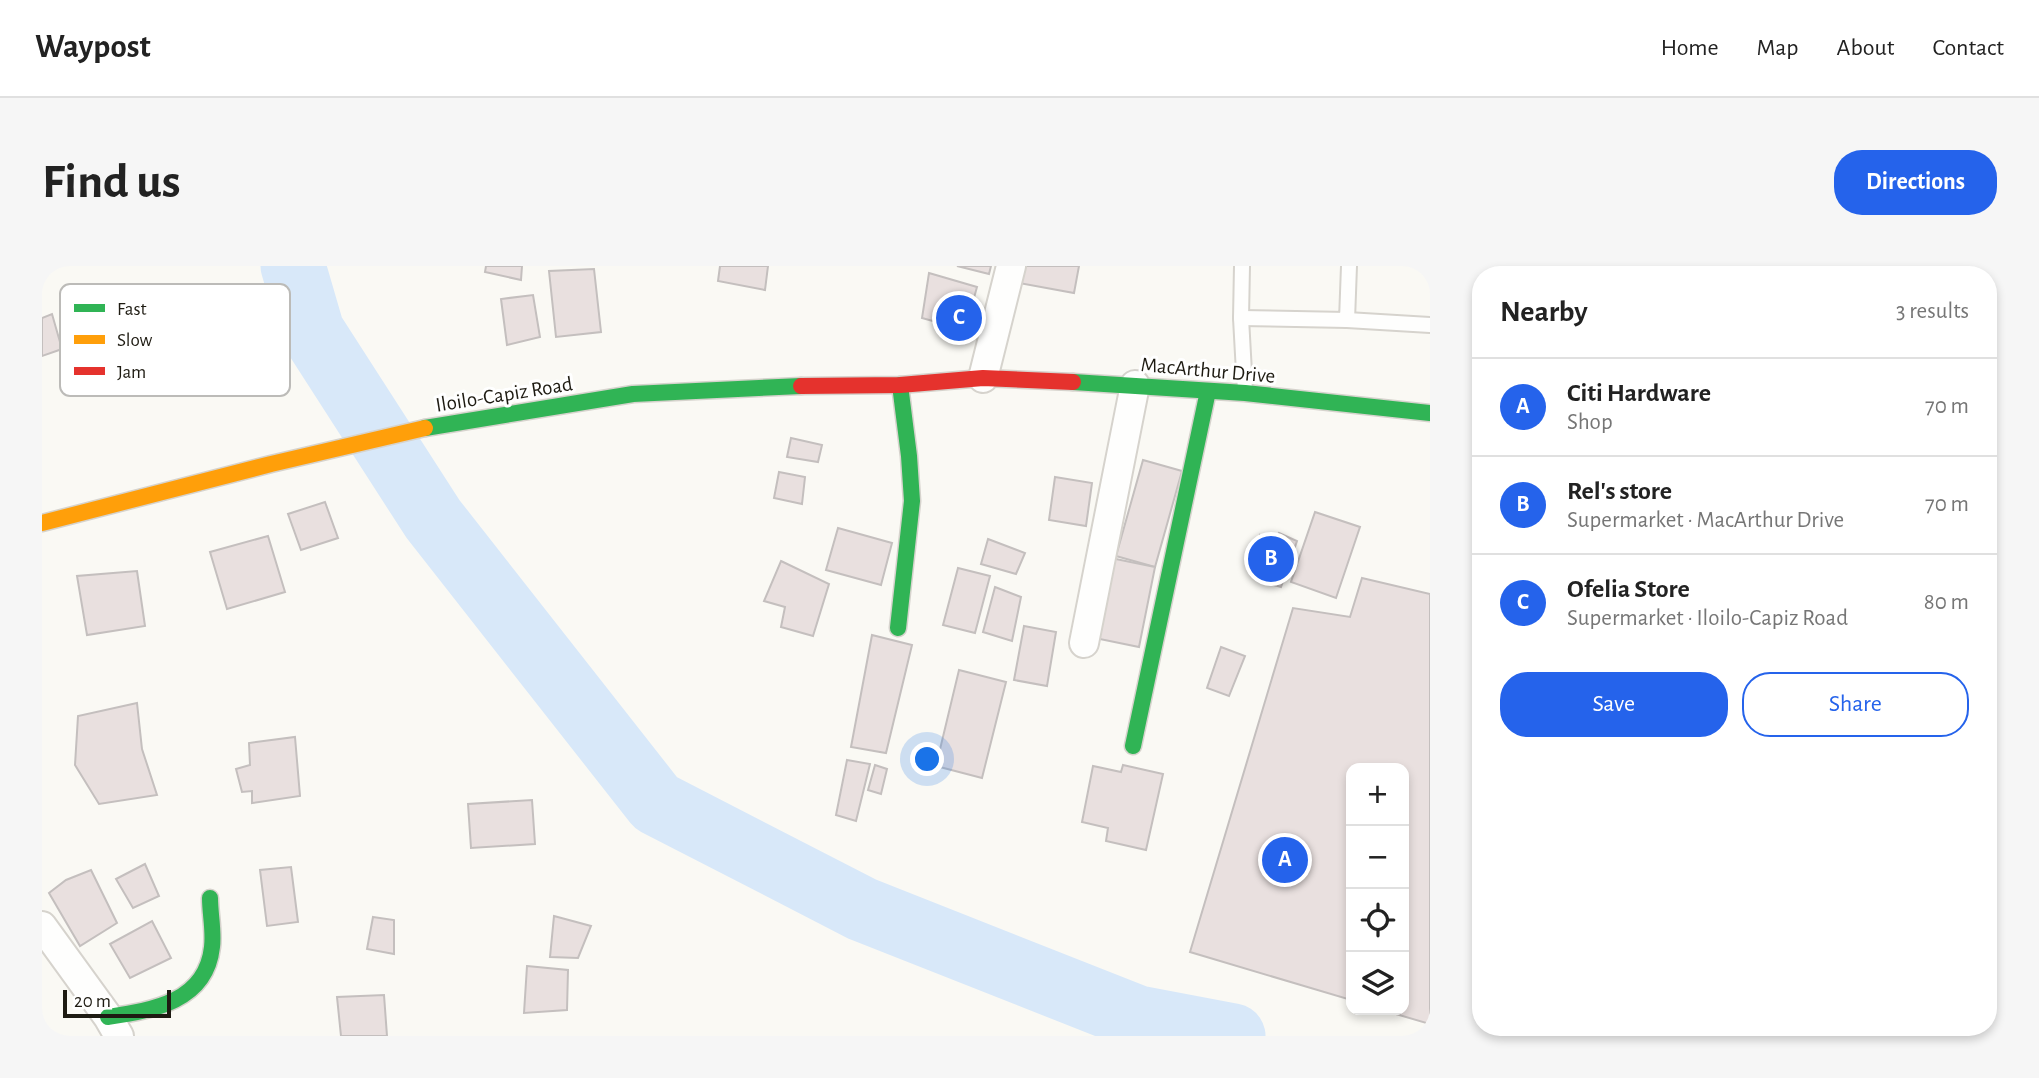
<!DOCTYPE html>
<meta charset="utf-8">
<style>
:root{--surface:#fff;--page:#f6f6f6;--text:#222;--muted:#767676;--line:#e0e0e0;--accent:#2563eb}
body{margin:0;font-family:"Alegreya Sans",sans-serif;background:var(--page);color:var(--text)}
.controls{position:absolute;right:21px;bottom:21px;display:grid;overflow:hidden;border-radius:14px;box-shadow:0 4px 10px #0003}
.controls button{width:63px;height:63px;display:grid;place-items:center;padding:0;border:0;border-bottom:2px solid var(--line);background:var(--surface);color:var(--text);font:35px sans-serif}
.scale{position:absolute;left:21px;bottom:18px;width:108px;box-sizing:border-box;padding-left:7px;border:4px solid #1e1b12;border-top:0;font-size:19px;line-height:24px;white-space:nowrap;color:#1e1b12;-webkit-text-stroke:5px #fff;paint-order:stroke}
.you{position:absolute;left:886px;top:494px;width:24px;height:24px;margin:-18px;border:5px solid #fff;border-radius:50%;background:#1a73e8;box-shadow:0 0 0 10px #1a73e833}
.badge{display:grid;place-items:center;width:46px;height:46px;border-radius:50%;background:var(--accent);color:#fff;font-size:23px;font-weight:700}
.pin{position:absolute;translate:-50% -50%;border:4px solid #fff;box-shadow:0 2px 7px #0006}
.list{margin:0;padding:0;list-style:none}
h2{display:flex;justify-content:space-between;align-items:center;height:91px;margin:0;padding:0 28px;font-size:30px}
h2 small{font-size:23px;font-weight:400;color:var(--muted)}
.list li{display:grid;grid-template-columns:46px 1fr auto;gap:21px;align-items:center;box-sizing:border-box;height:98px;padding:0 28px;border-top:2px solid var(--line)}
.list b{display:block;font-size:26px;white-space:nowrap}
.list p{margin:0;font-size:23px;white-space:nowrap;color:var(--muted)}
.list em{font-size:23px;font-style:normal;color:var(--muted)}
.actions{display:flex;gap:14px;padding:21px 28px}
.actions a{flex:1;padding:16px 0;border:2px solid var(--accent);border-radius:28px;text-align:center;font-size:24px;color:var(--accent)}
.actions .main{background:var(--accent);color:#fff}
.icon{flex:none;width:38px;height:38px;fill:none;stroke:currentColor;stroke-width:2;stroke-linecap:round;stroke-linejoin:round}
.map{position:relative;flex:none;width:1388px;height:770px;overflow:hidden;border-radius:28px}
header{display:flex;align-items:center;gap:42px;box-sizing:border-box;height:98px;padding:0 35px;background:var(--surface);border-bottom:2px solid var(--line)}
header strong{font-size:33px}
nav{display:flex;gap:38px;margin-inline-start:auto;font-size:24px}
.intro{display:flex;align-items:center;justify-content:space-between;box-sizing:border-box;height:168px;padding:0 42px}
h1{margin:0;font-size:49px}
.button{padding:18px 32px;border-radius:28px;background:var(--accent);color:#fff;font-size:24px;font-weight:700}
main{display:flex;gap:42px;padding:0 42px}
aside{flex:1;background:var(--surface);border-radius:28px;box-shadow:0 4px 10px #0003}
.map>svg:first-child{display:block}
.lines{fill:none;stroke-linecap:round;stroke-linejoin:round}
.river{stroke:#d8e8f9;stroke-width:65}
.building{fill:#e9e0df;stroke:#c4bfbe;stroke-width:2}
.lane-casing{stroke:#d6d3cd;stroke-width:18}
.street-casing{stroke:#d6d3cd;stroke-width:32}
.fast-casing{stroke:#d6d3cd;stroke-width:19}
.slow-casing{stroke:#d6d3cd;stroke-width:19}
.jam-casing{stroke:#d6d3cd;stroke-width:19}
.lane{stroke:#fefefd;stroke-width:14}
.street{stroke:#fefefd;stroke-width:28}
.fast{stroke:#30b455;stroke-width:16}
.slow{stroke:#ff9f0a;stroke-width:16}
.jam{stroke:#e5322d;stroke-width:16}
.labels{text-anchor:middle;stroke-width:6;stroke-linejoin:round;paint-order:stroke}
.street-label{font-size:21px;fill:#1e1b12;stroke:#fff}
.key{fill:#fff;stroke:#bcbbb8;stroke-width:2}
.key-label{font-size:19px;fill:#1e1b12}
</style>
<header>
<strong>Waypost</strong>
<nav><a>Home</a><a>Map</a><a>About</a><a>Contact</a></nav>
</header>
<div class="intro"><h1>Find us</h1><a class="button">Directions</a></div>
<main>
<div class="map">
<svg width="1388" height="770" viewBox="0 0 1388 770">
<rect width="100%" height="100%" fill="#faf9f4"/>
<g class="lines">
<!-- river -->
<path class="river" d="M251,0L270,65L391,253L614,537L820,643L1096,752L1191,770"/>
</g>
<!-- building -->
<g class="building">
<path d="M444,0H480L479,14L443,6Z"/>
<path d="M678,0H726L723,24L676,15Z"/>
<path d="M915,0H949L947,8Z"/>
<path d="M980,0H1037L1032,27L977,17Z"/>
<path d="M552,3L559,66L514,71L507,5Z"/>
<path d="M887,7L935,21L923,64L880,52Z"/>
<path d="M491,29L498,71L465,79L459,33Z"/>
<path d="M10,48L20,83L0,90V52Z"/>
<path d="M749,172L780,179L776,196L745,191Z"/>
<path d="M1101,194L1140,205L1113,301L1074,290Z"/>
<path d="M737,206L763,211L760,238L732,232Z"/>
<path d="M1013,211L1050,217L1044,260L1007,254Z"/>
<path d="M283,236L296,272L259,284L246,248Z"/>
<path d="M1273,246L1318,261L1294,332L1249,316Z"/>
<path d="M796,262L850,277L839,319L784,304Z"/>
<path d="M1237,267L1255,275L1239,321L1217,315L1221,307L1212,302L1218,288V269L1234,276Z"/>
<path d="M226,270L243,326L185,343L168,286Z"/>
<path d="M946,273L983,287L974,308L939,298Z"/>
<path d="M1064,291L1113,301L1097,381L1048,371Z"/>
<path d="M739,295L787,318L771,370L739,361L743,341L722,335Z"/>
<path d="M916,302L948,310L933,367L901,359Z"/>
<path d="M95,305L103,360L45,369L35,310Z"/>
<path d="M1320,312L1388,328V758L1340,744H1362V502H1309V734L1148,686L1251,342L1308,351Z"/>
<path d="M953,321L979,331L970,375L941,366Z"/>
<path d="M982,360L1014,366L1005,420L972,414Z"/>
<path d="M830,369L870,379L844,487L809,481Z"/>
<path d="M1179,381L1203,390L1187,430L1165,422Z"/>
<path d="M917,404L964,416L940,512L894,500Z"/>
<path d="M95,437L100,483L115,529L57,538L33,499L36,450Z"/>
<path d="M253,471L258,530L210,537V525L200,526L194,503L208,499L207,477Z"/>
<path d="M805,494L828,498L814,555L794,549Z"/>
<path d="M833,499L845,503L839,528L826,524Z"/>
<path d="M1081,499L1121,508L1104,584L1064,575L1066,562L1040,556L1051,500L1079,506Z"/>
<path d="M490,534L493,578L429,582L426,538Z"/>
<path d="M103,598L117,630L91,642L74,613Z"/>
<path d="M249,601L256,656L225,660L218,604Z"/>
<path d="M49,604L75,657L38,680L7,627L24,614Z"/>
<path d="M512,650L549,660L536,692L508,691Z"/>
<path d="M331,651L352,654V688L325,683Z"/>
<path d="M110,655L129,692L88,712L68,678Z"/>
<path d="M485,700L526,704L525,744L482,747Z"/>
<path d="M342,729L345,770H299L295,731Z"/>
</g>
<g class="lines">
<defs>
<g id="lane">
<path d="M1200,0L1199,52L1203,125"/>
<path d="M1199,52L1305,54L1307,0"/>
<path d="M1305,54L1388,59"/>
</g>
<g id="street">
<path d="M941,112L969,0"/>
<path d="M1042,377L1093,119"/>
<path d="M0,660L66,751L77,770"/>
</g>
<g id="fast">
<path d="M1031,116L1203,127L1388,147"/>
<path d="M383,162L591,128L759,120"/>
<path d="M856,362L870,235L867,190L858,119"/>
<path d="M1091,480L1166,125"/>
<path d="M66,751C111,744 164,736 170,681C172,665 168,648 168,632"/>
</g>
<path id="slow" d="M0,257L229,198L383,162"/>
<path id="jam" d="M759,120L858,119L941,112L1031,116"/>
</defs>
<!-- lane casing -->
<use href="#lane" class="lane-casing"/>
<!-- street casing -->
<use href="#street" class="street-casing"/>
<!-- fast casing -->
<use href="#fast" class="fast-casing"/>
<!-- slow casing -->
<use href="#slow" class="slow-casing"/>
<!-- jam casing -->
<use href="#jam" class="jam-casing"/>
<!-- lane -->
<use href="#lane" class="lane"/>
<!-- street -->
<use href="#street" class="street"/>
<!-- fast -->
<use href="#fast" class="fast"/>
<!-- slow -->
<use href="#slow" class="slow"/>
<!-- jam -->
<use href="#jam" class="jam"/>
</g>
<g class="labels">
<!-- street labels -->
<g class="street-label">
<text transform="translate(1166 104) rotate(5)" y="7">MacArthur Drive</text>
<text transform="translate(462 128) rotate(-9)" y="7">Iloilo-Capiz Road</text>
</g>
</g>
<!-- legend -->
<rect x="18" y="18" width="230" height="112" rx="10" class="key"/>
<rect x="32" y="38" width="31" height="8" fill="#30b455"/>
<rect x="32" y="69" width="31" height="9" fill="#ff9f0a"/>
<rect x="32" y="101" width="31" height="8" fill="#e5322d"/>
<g class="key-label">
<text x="75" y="49">Fast</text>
<text x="75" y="80">Slow</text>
<text x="75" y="112">Jam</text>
</g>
</svg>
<div class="controls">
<button>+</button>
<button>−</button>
<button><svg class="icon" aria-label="locate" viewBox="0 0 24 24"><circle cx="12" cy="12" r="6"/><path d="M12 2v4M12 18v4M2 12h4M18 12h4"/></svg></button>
<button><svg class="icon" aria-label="layers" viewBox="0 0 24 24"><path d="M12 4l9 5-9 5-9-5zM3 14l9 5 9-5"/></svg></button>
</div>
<div class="scale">20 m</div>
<div class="you"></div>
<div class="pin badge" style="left:1243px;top:594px">A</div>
<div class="pin badge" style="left:1229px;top:293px">B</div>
<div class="pin badge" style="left:917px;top:52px">C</div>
</div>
<aside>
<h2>Nearby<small>3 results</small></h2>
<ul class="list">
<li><span class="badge">A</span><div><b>Citi Hardware</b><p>Shop</p></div><em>70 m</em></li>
<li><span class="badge">B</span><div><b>Rel's store</b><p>Supermarket · MacArthur Drive</p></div><em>70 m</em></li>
<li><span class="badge">C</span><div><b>Ofelia Store</b><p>Supermarket · Iloilo-Capiz Road</p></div><em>80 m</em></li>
</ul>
<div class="actions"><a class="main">Save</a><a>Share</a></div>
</aside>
</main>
